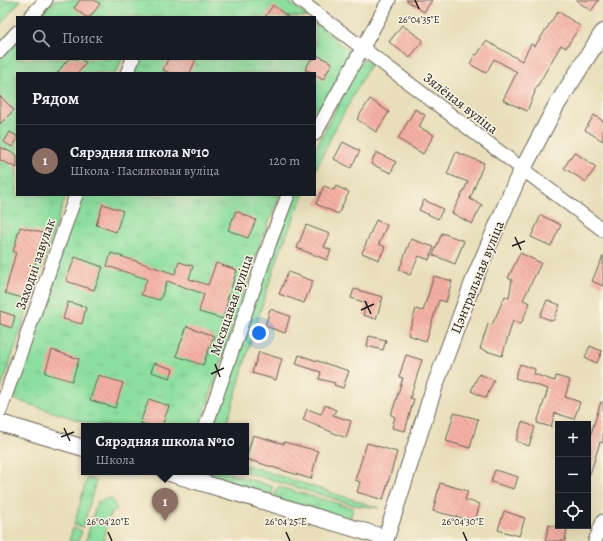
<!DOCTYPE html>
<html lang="ru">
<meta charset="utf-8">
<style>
:root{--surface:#171b24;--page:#20242c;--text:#f1f3f6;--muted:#9ea1a6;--line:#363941;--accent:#b45309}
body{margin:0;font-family:Alegreya,serif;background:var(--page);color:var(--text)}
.controls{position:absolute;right:12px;bottom:12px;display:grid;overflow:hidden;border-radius:0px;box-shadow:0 4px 16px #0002}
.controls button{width:36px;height:36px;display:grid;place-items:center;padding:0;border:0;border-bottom:1px solid var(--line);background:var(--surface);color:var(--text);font:20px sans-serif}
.you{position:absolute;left:259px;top:333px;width:14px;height:14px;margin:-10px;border:3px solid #fff;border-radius:50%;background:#1a73e8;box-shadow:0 0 0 6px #1a73e833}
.badge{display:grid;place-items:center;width:26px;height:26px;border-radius:50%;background:var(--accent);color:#fff;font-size:13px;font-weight:700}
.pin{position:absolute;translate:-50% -33px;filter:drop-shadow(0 1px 2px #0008)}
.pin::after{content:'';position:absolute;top:21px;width:14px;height:12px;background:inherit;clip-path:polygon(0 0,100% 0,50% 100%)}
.popup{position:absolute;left:81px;top:423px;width:168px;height:52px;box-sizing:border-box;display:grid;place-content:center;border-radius:0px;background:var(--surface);filter:drop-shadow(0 1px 3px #0005);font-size:13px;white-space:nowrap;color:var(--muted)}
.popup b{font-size:15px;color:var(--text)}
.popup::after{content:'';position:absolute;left:50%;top:100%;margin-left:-8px;border:8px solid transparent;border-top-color:var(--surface)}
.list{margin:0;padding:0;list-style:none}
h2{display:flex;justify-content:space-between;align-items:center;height:52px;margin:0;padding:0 16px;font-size:17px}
h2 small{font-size:13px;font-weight:400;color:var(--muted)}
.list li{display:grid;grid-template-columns:26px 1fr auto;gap:12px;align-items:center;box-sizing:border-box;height:72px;padding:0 16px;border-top:1px solid var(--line)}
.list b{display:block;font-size:15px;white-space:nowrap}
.list p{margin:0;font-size:13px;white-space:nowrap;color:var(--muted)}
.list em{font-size:13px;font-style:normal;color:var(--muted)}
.icon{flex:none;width:22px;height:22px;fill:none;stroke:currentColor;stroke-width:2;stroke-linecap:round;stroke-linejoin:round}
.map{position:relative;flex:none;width:603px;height:541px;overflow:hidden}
.search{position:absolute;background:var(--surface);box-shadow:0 4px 16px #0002;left:16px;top:16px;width:300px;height:44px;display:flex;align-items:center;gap:10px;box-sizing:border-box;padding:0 14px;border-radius:0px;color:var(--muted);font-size:15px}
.panel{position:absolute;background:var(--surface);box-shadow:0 4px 16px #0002;left:16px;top:72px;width:300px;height:124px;border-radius:0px}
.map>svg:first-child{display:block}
.grass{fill:url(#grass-tufts);stroke:#547e5e}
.garden{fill:url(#garden-furrows);stroke:#547e5e}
.building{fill:url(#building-back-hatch)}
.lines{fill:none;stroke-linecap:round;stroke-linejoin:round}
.minor-casing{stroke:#636053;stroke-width:15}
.tertiary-casing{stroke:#636053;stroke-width:18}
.minor{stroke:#fff;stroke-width:13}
.tertiary{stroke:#fff;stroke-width:16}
.ticks{fill:none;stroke:#1c1c1c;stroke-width:1.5}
.labels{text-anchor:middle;stroke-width:3;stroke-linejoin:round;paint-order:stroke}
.street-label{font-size:14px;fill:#1c1c1c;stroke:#fcf5e5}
.ticks-label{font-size:10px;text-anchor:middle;fill:#1c1c1c;stroke:#fcf5e5;stroke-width:3;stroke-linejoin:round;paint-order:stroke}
</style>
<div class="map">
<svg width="603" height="541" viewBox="0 0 603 541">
<defs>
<pattern id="grass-tufts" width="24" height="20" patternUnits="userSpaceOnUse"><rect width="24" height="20" fill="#8ddf9f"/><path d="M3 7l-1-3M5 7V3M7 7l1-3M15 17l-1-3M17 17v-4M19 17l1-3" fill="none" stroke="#79bf88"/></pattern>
<pattern id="garden-furrows" width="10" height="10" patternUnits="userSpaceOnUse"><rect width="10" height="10" fill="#8ddf9f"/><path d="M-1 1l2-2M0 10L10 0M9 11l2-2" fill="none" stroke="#79bf88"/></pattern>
<pattern id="building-back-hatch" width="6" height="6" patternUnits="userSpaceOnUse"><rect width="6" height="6" fill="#f5b0a4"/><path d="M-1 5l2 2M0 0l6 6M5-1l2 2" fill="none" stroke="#d1978d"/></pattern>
</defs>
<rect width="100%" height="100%" fill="#fcf5e5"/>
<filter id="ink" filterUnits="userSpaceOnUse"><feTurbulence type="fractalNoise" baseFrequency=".025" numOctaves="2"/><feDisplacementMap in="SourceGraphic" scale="8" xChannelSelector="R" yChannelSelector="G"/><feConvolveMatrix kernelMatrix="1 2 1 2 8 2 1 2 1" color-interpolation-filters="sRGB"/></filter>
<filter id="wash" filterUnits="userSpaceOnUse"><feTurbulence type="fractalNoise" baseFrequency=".012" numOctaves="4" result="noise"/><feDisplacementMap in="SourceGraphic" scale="16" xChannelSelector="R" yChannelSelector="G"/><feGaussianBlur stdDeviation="0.9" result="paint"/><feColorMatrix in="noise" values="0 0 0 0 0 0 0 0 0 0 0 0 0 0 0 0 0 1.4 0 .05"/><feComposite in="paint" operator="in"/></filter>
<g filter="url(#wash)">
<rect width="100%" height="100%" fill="#e8deb9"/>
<!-- grass -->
<g class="grass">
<path d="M54,0H286L308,17H39Z"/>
<path d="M315,22L347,49L349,54L315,124V73H133L140,59H315Z"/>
<path d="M17,40V59H122L116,73H17V195H66L0,392V60Z"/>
<path d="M364,59L371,63L335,129L315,171V150L360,61Z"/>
<path d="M80,195H280L261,241L200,426H97L13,399L11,395Z"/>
<path d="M294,195H304C269,269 250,348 226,426H213L263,277Z"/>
<path d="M246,465L379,508L354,505L245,472H246Z"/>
<path d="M200,472H225L271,486L273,487L271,496Z"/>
<path d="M87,478L96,481L83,527L74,525Z"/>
<path d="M279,487L353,508L350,519L274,497L277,488Z"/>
<path d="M111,498L117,510L111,512L103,541H86L97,502Z"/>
<path d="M73,528L82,531L78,541H69Z"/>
</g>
<!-- garden -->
<path class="garden" d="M0,0H21L0,25Z"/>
<g id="blocks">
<!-- building -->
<g class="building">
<path d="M80,0H94L100,4L90,17H86L74,8Z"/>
<path d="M406,0H432L424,12Z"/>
<path d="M576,0H599L591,11Z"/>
<path d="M273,5L288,17H265Z"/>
<path d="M558,11L580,26L566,48L561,45L534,92H535L527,111L503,100L517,72L494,59L486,73L470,64L475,54L477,55L486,41L522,61L531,44L535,46Z"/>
<path d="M402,25L423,40L410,58L389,42Z"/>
<path d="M315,54L332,63L323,80L315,75V73L305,70L311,59H315Z"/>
<path d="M68,59H81L86,63L78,73H57Z"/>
<path d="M168,59H196L190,73H170L163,70Z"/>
<path d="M0,96L14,110L0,124Z"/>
<path d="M370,99L389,112L376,132L357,119Z"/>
<path d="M415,109L425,115L419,127L434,135L423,154L398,139Z"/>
<path d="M594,115L603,121V141L585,130Z"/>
<path d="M10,132L17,136V140L12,147L4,142Z"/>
<path d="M343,142L360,151L351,168L334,159Z"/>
<path d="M0,147L17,155V168L0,160Z"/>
<path d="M376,152L396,162L391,173L371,164Z"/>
<path d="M456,152L484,163L470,199L482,205L472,224L452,213L468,182L447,174Z"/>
<path d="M574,152L596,167L586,182L564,168Z"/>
<path d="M324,186L334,190L336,186L349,192L338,214L316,204Z"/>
<path d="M424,200L443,209L438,219L419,210Z"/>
<path d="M103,204L123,211L116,232L96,225Z"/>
<path d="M236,211L256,220L248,238L228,230Z"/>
<path d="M541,215L561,225L551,246L531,237Z"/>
<path d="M376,220L387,225L379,244L385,247L379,260L362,253Z"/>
<path d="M306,225L330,234L324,247L331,250L327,260L297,248Z"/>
<path d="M20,227L43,233L26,299L5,293L16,252H13Z"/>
<path d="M442,233L464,241L455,264L433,255Z"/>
<path d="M411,239L434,247L429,260L419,256L410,275L399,270Z"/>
<path d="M111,253L175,274L179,262L193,266L189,279L208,285L216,263L237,270L227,300H228L223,319L199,312L204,294L167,281L160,300L141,295L147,279L107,266Z"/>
<path d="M520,253L541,263L523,300L530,303L521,324L513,321L502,356L480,349L488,324L492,325L505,296L509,298L512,280L508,278Z"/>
<path d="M603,256V286L592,281Z"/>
<path d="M75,257L103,267L94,290L66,281Z"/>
<path d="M288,272L313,281L304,303L279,294Z"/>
<path d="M434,276L452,281L446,302L439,300L426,341L408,335L416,309L423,311Z"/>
<path d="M354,289L383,297L376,319L363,315L366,303L351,298Z"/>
<path d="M547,300L560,305L553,321L540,316Z"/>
<path d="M68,302L86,307L82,324L63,319Z"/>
<path d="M270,309L290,316L285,333L265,326Z"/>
<path d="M0,311L15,316L12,328L0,324Z"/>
<path d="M187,326L214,336L203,365L176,356Z"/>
<path d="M369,336L386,340L383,350L367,346Z"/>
<path d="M590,346L602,351L597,363L585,358Z"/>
<path d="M52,350L79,359L72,381L45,373Z"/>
<path d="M259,352L282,359L276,380L252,373Z"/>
<path d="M299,355L349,371L343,388L334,385L335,383L319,379L321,372L296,364Z"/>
<path d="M406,355L422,360L410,398L414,399L405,431L392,428L395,417L391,415L403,378L399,377Z"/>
<path d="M154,363L173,369L170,378L151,372Z"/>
<path d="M520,364L535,369L534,374L555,381L556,376L570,380L565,397L580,402L574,419L555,413L551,427L537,423L548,389L515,378Z"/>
<path d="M479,374L494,380L486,398L471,391Z"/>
<path d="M98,375L123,383L115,408L90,400Z"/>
<path d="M149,399L169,406L162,426H150L140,423Z"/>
<path d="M601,402H603V443L600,442L590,474H588V443Z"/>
<path d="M325,405L336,410L333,415L351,421L346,438L303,420L307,409L321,414Z"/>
<path d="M454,413L478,419L470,448L446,441Z"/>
<path d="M522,422L535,427L529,446L516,441Z"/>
<path d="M253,435L284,444V442L318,451L311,479L246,459Z"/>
<path d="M367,443L397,452L383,500L357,492L360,482L355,480Z"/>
<path d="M495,470L518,477L514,489L491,482Z"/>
<path d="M440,483L468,491L465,500L480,504L475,521L433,511Z"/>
<path d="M504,511L525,518L519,536L498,530Z"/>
<path d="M549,525L567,529L565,541H545Z"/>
</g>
</g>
</g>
<g filter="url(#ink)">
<use href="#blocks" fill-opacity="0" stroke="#636053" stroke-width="1"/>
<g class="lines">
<defs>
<g id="minor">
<path d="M299,0L603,230"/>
<path d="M30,17L46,0"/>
<path d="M0,51L17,32"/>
<path d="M127,73L133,59"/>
<path d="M315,134L389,0"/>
<path d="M0,411L76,195"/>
<path d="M206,426L270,242L288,195"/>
<path d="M595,541L603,521"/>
</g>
<g id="tertiary">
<path d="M0,423L84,448"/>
<path d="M166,472L386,538"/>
<path d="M385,541L433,391L475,277L516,182L556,106L603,32"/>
</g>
</defs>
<!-- minor casing -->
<use href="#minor" class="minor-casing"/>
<!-- tertiary casing -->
<use href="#tertiary" class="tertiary-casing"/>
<!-- minor -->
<use href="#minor" class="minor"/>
<!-- tertiary -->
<use href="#tertiary" class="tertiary"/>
</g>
</g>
<!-- ticks -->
<path class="ticks" d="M415,0L419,9M515,237L521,250M512,246L525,241M365,301L371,314M361,310L374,304M215,364L220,377M211,374L224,368M64,428L70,441M61,437L74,432M108,532L112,541M286,532L290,541M463,532L467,541"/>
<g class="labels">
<!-- street labels -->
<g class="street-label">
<text transform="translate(461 103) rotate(38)" y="5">Зялёная вуліца</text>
<text transform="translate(35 264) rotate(-71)" y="5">Заходні завулак</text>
<text transform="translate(477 277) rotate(-68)" y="5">Цэнтральная вуліца</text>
<text transform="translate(231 305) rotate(-71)" y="5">Месяцавая вуліца</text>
</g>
</g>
<g class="ticks-label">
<text x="419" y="23">26°04'35"E</text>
<text x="108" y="525">26°04'20"E</text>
<text x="286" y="525">26°04'25"E</text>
<text x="463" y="525">26°04'30"E</text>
</g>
</svg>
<div class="controls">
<button>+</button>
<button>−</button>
<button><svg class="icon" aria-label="locate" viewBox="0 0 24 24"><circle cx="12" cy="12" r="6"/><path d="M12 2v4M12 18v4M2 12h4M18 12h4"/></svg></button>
</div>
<div class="you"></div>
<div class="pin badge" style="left:165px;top:521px;background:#8d6e63">1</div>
<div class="popup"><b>Сярэдняя школа №10</b>Школа</div>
<div class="search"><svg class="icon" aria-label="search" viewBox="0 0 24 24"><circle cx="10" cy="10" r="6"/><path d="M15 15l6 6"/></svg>Поиск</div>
<section class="panel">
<h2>Рядом<small></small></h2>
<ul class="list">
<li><span class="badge" style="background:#8d6e63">1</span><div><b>Сярэдняя школа №10</b><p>Школа · Пасялковая вуліца</p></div><em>120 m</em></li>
</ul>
</section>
</div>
